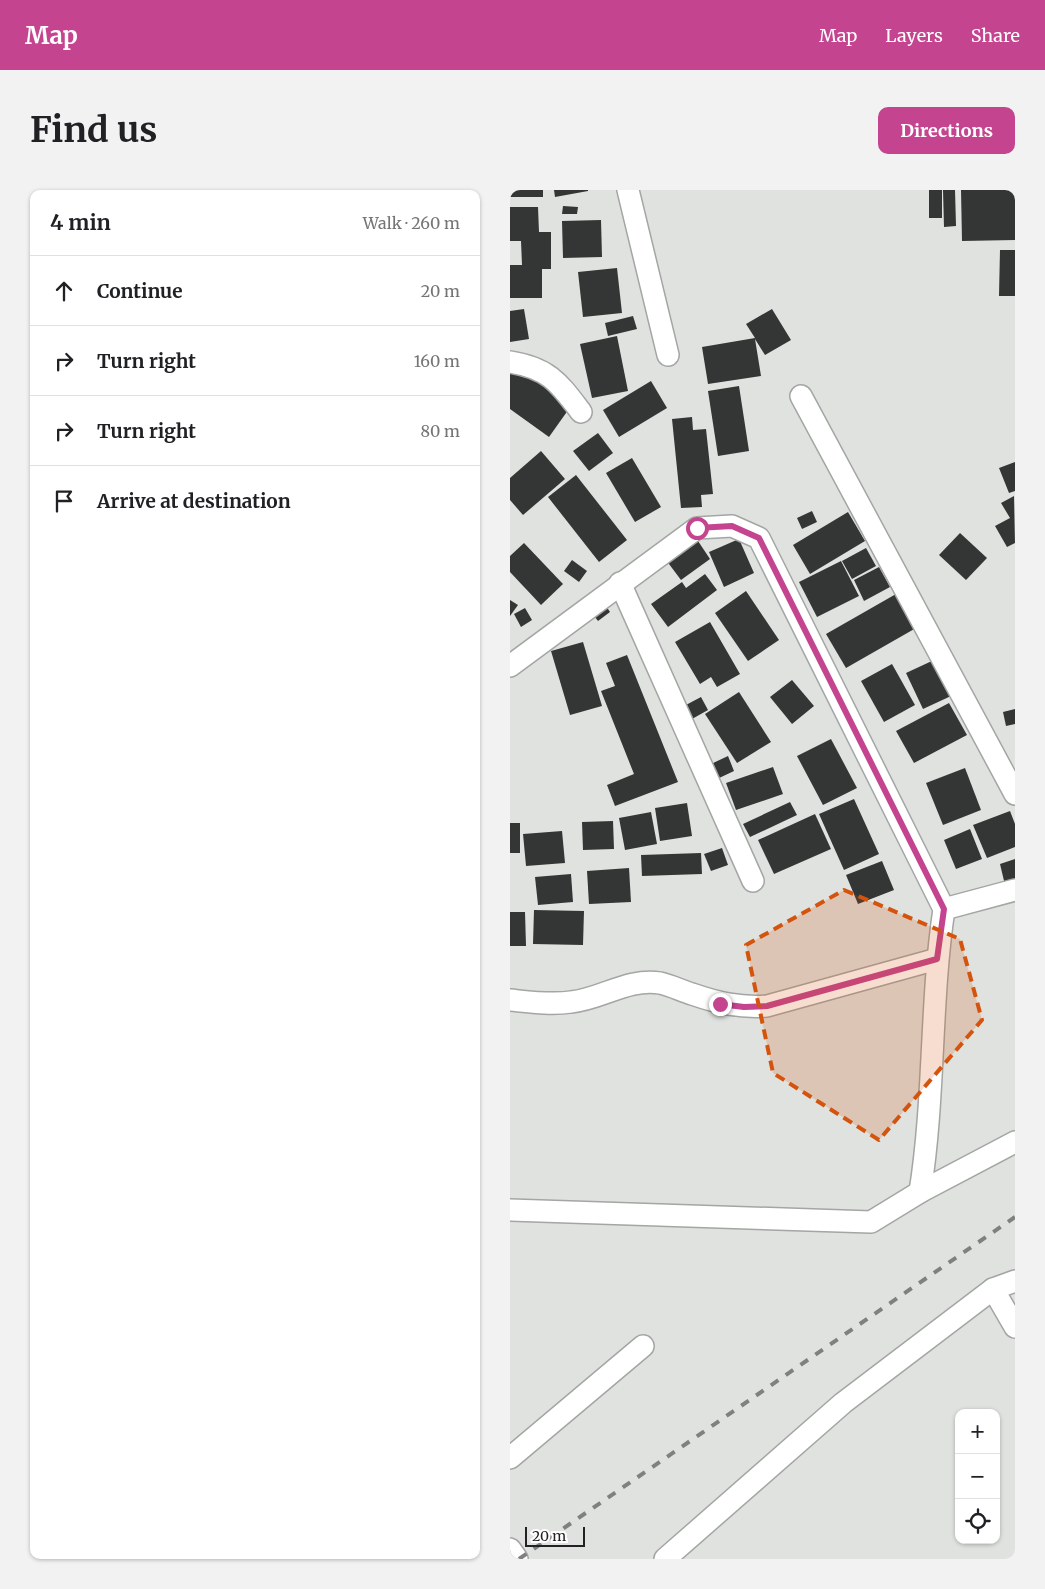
<!DOCTYPE html>
<meta charset="utf-8">
<style>
:root{--surface:#fff;--page:#f2f2f2;--text:#202124;--muted:#757577;--line:#e0e0e0;--accent:#c4448f}
body{margin:0;font-family:Merriweather,serif;background:var(--page);color:var(--text)}
.controls{position:absolute;right:15px;bottom:15px;display:grid;overflow:hidden;border-radius:10px;box-shadow:0 1px 4px #0004}
.controls button{width:45px;height:45px;display:grid;place-items:center;padding:0;border:0;border-bottom:1px solid var(--line);background:var(--surface);color:var(--text);font:25px sans-serif}
.scale{position:absolute;left:15px;bottom:12px;width:60px;box-sizing:border-box;padding-left:5px;border:2px solid #212221;border-top:0;font-size:14px;line-height:18px;white-space:nowrap;color:#212221;-webkit-text-stroke:4px #fff;paint-order:stroke}
.stop{position:absolute;width:15px;height:15px;margin:-11px;border:4px solid #c4448f;border-radius:50%;background:#fff}
.stop.end{background:#c4448f;border-color:#fff;box-shadow:0 1px 5px #0008}
.list{margin:0;padding:0;list-style:none}
h2{display:flex;justify-content:space-between;align-items:center;height:65px;margin:0;padding:0 20px;font-size:21px}
h2 small{font-size:16px;font-weight:400;color:var(--muted)}
.list li{display:grid;grid-template-columns:32px 1fr auto;gap:15px;align-items:center;box-sizing:border-box;height:70px;padding:0 20px;border-top:1px solid var(--line)}
.list b{display:block;font-size:19px;white-space:nowrap}
.list em{font-size:16px;font-style:normal;color:var(--muted)}
.icon{flex:none;width:28px;height:28px;fill:none;stroke:currentColor;stroke-width:2;stroke-linecap:round;stroke-linejoin:round}
.map{position:relative;flex:none;width:505px;height:1369px;overflow:hidden;border-radius:10px}
header{display:flex;align-items:center;gap:30px;box-sizing:border-box;height:70px;padding:0 25px;background:var(--accent);color:#fff}
header strong{font-size:24px}
nav{display:flex;gap:28px;margin-inline-start:auto;font-size:18px}
.intro{display:flex;align-items:center;justify-content:space-between;box-sizing:border-box;height:120px;padding:0 30px}
h1{margin:0;font-size:35px}
.button{padding:12px 22px;border-radius:10px;background:var(--accent);color:#fff;font-size:18px;font-weight:700}
main{display:flex;gap:30px;padding:0 30px}
aside{flex:1;background:var(--surface);border-radius:10px;box-shadow:0 1px 4px #0004}
.map>svg:first-child{display:block}
.building{fill:#343635}
.lines{fill:none;stroke-linecap:round;stroke-linejoin:round}
.minor-casing{stroke:#a3a6a3;stroke-width:24}
.minor{stroke:#fff;stroke-width:21}
.rail{stroke:#7f817f;stroke-width:4;stroke-dasharray:9 9;stroke-linecap:butt}
.route{stroke:#c4448f;stroke-width:6}
.marked{fill:#d4540e;fill-opacity:0.2;stroke:#d4540e;stroke-width:4;stroke-dasharray:10 6;stroke-linejoin:round}
</style>
<header>
<strong>Map</strong>
<nav><a>Map</a><a>Layers</a><a>Share</a></nav>
</header>
<div class="intro"><h1>Find us</h1><a class="button">Directions</a></div>
<main>
<aside>
<h2>4 min<small>Walk · 260 m</small></h2>
<ul class="list">
<li><svg class="icon" aria-label="ahead" viewBox="0 0 24 24"><path d="M12 20V5M6 11l6-6 6 6"/></svg><div><b>Continue</b></div><em>20 m</em></li>
<li><svg class="icon" aria-label="right" viewBox="0 0 24 24"><path d="M7 20v-9h11M14 6l5 5-5 5"/></svg><div><b>Turn right</b></div><em>160 m</em></li>
<li><svg class="icon" aria-label="right" viewBox="0 0 24 24"><path d="M7 20v-9h11M14 6l5 5-5 5"/></svg><div><b>Turn right</b></div><em>80 m</em></li>
<li><svg class="icon" aria-label="arrive" viewBox="0 0 24 24"><path d="M6 21V4h12l-3 4 3 4H6"/></svg><div><b>Arrive at destination</b></div></li>
</ul>
</aside>
<div class="map">
<svg width="505" height="1369" viewBox="0 0 505 1369">
<rect width="100%" height="100%" fill="#dfe2df"/>
<!-- building -->
<g class="building">
<rect x="0" y="0" width="33" height="7"/>
<path d="M44,0H78V1L45,7Z"/>
<rect x="419" y="0" width="13" height="28"/>
<path d="M433,0H445L446,36L434,37Z"/>
<path d="M451,0H505V50L452,51Z"/>
<path d="M53,16L68,17L67,24H52Z"/>
<path d="M0,17H28L29,42H41V79H32V108H0V75H12L11,51H0Z"/>
<path d="M91,30L92,67L53,68L52,31Z"/>
<path d="M490,60H505V106H489Z"/>
<path d="M107,78L112,123L73,127L68,82Z"/>
<path d="M14,119L19,149L0,152V121Z"/>
<path d="M262,119L281,150L255,165L245,149L251,186L198,194L192,157L245,148L236,134Z"/>
<path d="M123,126L127,139L98,146L95,133Z"/>
<path d="M107,146L118,201L82,208L70,154Z"/>
<path d="M0,173L61,216L39,247L0,219Z"/>
<path d="M141,191L157,218L109,247L93,220Z"/>
<path d="M229,196L239,261L208,266L198,201Z"/>
<path d="M182,227L183,240L196,239L203,304L191,305L192,317L171,318L162,229Z"/>
<path d="M88,243L103,263L79,281L63,261Z"/>
<path d="M31,261L55,289L13,325L0,310V288Z"/>
<path d="M122,268L151,317L125,332L96,283Z"/>
<path d="M505,272V301L499,303L489,278Z"/>
<path d="M66,285L117,350L89,372L38,307Z"/>
<path d="M504,306L505,353L497,357L485,336L500,328L491,313Z"/>
<path d="M302,321L307,332L292,339L287,328Z"/>
<path d="M338,322L355,351L300,384L283,355Z"/>
<path d="M450,343L477,368L456,390L429,365Z"/>
<path d="M186,348L200,369L171,390L156,370Z"/>
<path d="M229,349L244,383L214,397L199,362Z"/>
<path d="M14,353L53,394L31,415L0,382V366Z"/>
<path d="M356,358L366,376L342,389L332,371Z"/>
<path d="M62,370L77,381L69,392L54,381Z"/>
<path d="M331,371L349,406L307,427L289,392Z"/>
<path d="M369,377L380,397L354,411L344,390Z"/>
<path d="M195,384L207,400L158,437L141,414L172,392L176,398Z"/>
<path d="M236,401L269,450L238,471L205,423Z"/>
<path d="M386,404L406,438L336,478L316,444Z"/>
<path d="M0,410L8,415L0,426Z"/>
<path d="M94,413L100,422L88,431L81,422Z"/>
<path d="M15,418L22,430L11,437L4,424Z"/>
<path d="M200,432L230,484L207,497L201,487L190,494L165,452Z"/>
<path d="M73,452L92,516L60,525L41,461Z"/>
<path d="M117,465L168,592L105,616L97,595L124,584L91,501L105,496L96,473Z"/>
<path d="M424,470L441,506L413,519L396,483Z"/>
<path d="M382,474L405,515L374,532L351,491Z"/>
<path d="M282,490L304,516L282,534L260,507Z"/>
<path d="M229,502L261,552L227,573L195,524Z"/>
<path d="M191,507L198,520L182,529L174,516Z"/>
<path d="M439,513L457,545L404,573L386,541Z"/>
<path d="M505,519V534L496,536L493,522Z"/>
<path d="M321,549L347,598L313,615L287,566Z"/>
<path d="M218,566L224,581L207,589L201,574Z"/>
<path d="M263,577L273,604L226,620L216,593Z"/>
<path d="M455,578L471,620L433,635L416,593Z"/>
<path d="M344,609L369,664L334,680L309,624Z"/>
<path d="M280,612L287,625L240,647L233,634Z"/>
<path d="M177,613L182,646L150,651L145,618Z"/>
<path d="M500,621L505,634V657L477,668L463,635Z"/>
<path d="M141,622L147,654L115,660L109,628Z"/>
<path d="M305,624L321,659L264,684L248,650Z"/>
<path d="M103,631L104,659L73,660L72,632Z"/>
<rect x="0" y="633" width="10" height="30"/>
<path d="M460,639L472,669L446,679L434,650Z"/>
<path d="M52,641L55,673L16,676L13,644Z"/>
<path d="M212,658L218,675L201,681L194,664Z"/>
<path d="M191,663L192,684L132,686L131,665Z"/>
<path d="M505,669V693L495,695L490,674Z"/>
<path d="M372,671L384,700L348,714L336,685Z"/>
<path d="M119,678L121,712L79,714L77,681Z"/>
<path d="M61,684L63,712L28,715L25,687Z"/>
<path d="M24,720L74,721L73,755L23,754Z"/>
<path d="M0,722H15L16,756H0Z"/>
</g>
<g class="lines">
<defs>
<g id="minor">
<path d="M118,0L158,165"/>
<path d="M0,172C39,178 49,193 71,222"/>
<path d="M291,206L505,604"/>
<path d="M110,393L243,691"/>
<path d="M0,476L187,338L222,336L249,348L434,719C420,813 425,908 410,1002"/>
<path d="M434,719L505,700"/>
<path d="M0,810C20,812 41,815 61,812C92,809 117,788 150,793C160,795 172,801 182,804C208,813 230,818 257,816L427,769"/>
<path d="M0,1020L361,1032L410,1002L505,952"/>
<path d="M483,1099L505,1137"/>
<path d="M0,1268L133,1156"/>
<path d="M0,1359L7,1369"/>
<path d="M155,1369L333,1213L483,1099L505,1091"/>
</g>
</defs>
<!-- minor casing -->
<use href="#minor" class="minor-casing"/>
<!-- minor -->
<use href="#minor" class="minor"/>
<!-- rail -->
<path class="rail" d="M9,1369L505,1027"/>
</g>
<g class="lines">
<!-- route -->
<path class="route" d="M187,338L222,336L249,348L434,719L427,769L257,816L234,817L210,814"/>
</g>
<!-- marked area -->
<path class="marked" d="M334,700L450,749L472,830L369,950L263,883L236,755Z"/>
</svg>
<div class="controls">
<button>+</button>
<button>−</button>
<button><svg class="icon" aria-label="locate" viewBox="0 0 24 24"><circle cx="12" cy="12" r="6"/><path d="M12 2v4M12 18v4M2 12h4M18 12h4"/></svg></button>
</div>
<div class="scale">20 m</div>
<div class="stop" style="left:187px;top:338px"></div>
<div class="stop end" style="left:210px;top:814px"></div>
</div>
</main>
